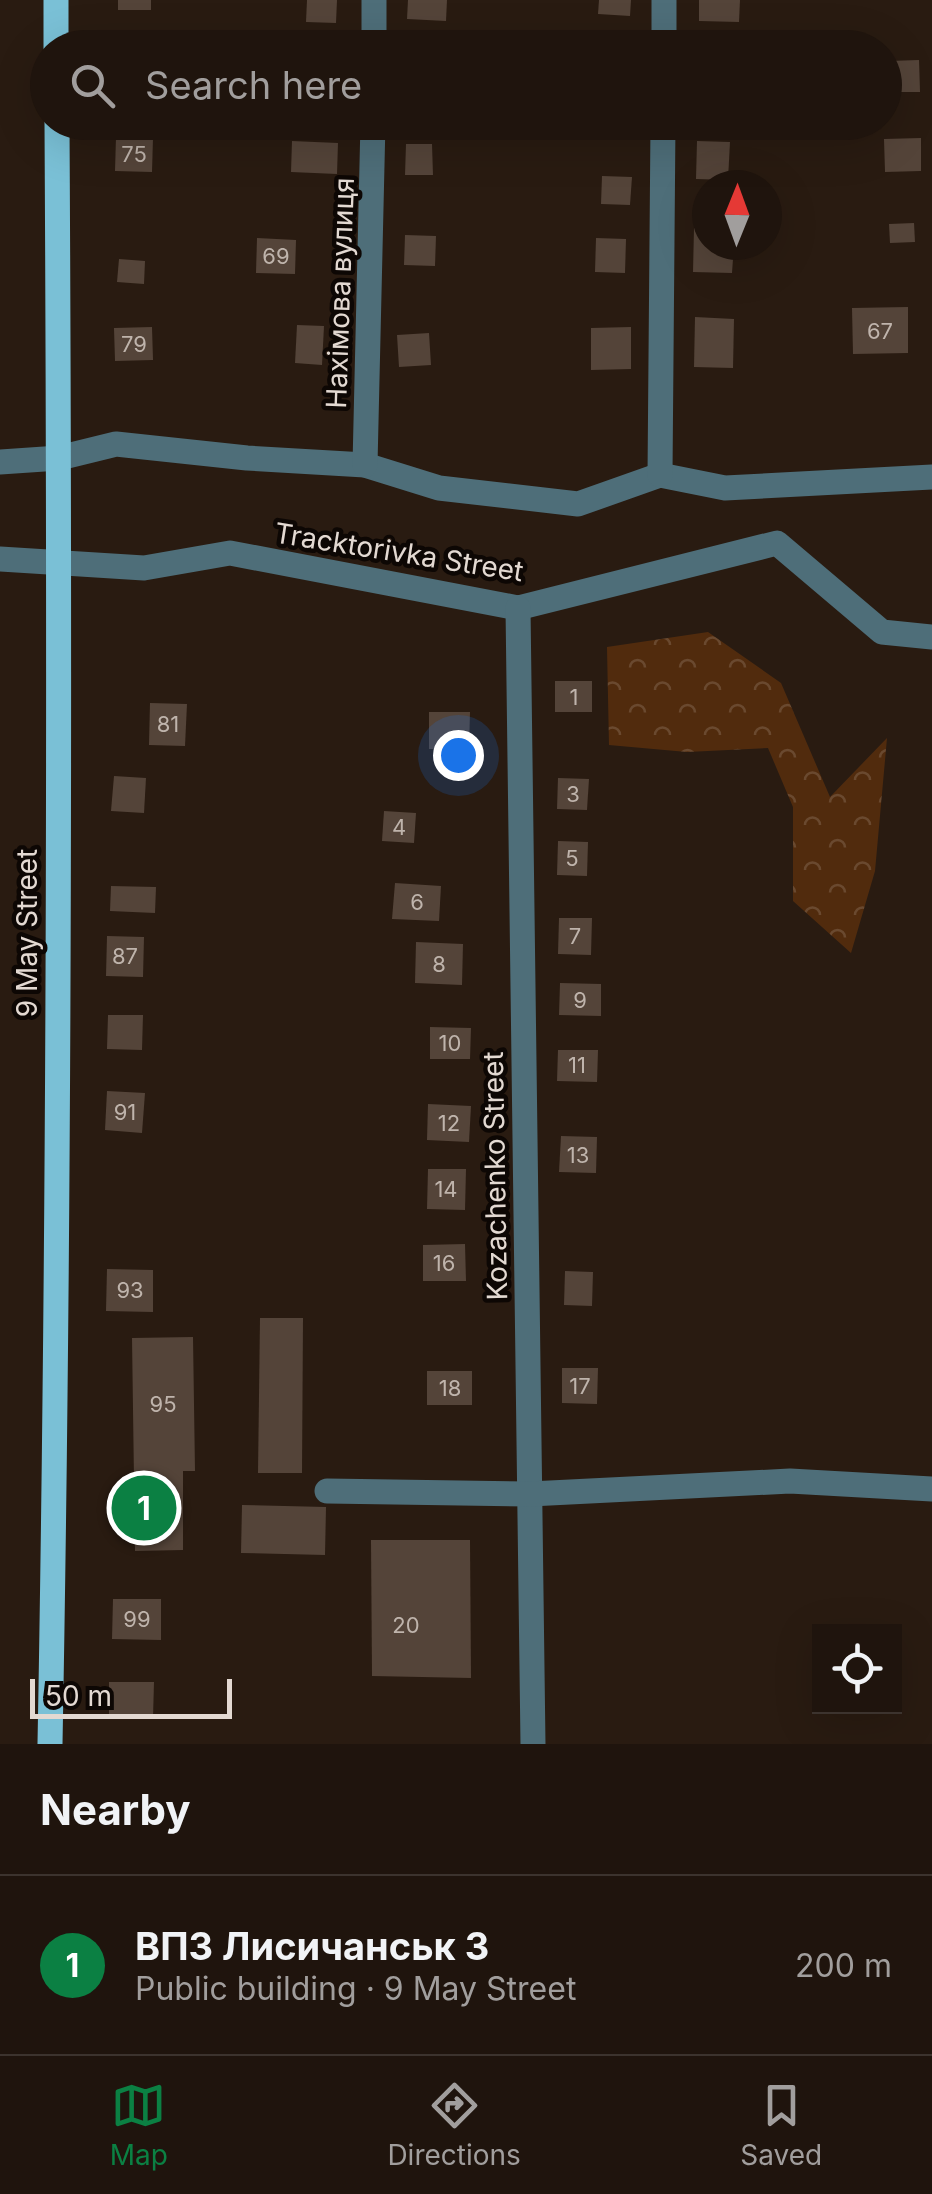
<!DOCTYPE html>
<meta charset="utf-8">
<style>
:root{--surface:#1f140d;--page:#2c211b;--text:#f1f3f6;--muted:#a19e9d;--line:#3c332e;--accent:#0b8043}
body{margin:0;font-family:Inter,sans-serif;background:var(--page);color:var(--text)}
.controls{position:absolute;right:30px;bottom:30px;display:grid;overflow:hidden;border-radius:0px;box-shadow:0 10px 40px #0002}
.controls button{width:90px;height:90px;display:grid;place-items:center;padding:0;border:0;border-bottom:2px solid var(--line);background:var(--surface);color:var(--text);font:50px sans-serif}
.compass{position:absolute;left:692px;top:170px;width:90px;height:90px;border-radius:50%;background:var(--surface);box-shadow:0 10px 40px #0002;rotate:1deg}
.scale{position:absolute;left:30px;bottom:25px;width:202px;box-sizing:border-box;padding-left:10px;border:5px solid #e3d9d2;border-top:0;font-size:28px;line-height:35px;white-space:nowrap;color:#e3d9d2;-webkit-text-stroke:8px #0d0704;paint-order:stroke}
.you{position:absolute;left:458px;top:755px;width:35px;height:35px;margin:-25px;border:8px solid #fff;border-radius:50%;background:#1a73e8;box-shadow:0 0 0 15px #1a73e833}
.badge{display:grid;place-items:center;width:65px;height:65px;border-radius:50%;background:var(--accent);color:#fff;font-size:32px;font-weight:700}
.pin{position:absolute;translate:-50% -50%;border:5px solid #fff;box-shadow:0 2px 10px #0006}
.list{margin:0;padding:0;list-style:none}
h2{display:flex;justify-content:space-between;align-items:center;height:130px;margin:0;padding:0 40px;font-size:42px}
h2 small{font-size:32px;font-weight:400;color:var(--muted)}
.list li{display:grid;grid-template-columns:65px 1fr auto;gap:30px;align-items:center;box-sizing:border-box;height:180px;padding:0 40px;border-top:2px solid var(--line)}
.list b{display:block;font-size:38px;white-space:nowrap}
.list p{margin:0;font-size:32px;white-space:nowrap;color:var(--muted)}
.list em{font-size:32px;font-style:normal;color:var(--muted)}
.icon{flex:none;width:55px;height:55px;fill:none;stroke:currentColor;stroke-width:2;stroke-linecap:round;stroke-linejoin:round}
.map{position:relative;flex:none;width:932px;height:1744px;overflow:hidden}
.search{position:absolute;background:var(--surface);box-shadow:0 10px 40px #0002;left:30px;right:30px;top:30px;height:110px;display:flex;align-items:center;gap:25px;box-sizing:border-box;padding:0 35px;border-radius:55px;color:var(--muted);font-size:38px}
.sheet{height:310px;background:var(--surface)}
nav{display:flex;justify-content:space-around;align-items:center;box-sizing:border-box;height:140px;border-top:2px solid var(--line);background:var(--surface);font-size:28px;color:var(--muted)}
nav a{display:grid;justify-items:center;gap:5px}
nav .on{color:var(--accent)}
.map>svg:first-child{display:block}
.forest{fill:url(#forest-crowns)}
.building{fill:#544439}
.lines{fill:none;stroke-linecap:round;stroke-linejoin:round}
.minor{stroke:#4e6e79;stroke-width:25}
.major{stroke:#7ac0d6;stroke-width:25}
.labels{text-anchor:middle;stroke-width:9;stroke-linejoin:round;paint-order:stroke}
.number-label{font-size:22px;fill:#bfb4ac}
.street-label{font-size:28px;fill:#e3d9d2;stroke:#0d0704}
</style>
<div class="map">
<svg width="932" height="1744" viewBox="0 0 932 1744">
<defs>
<pattern id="forest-crowns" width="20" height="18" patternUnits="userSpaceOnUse" patternTransform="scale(2.5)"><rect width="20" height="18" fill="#512b0d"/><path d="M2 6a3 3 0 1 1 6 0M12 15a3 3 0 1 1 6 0" fill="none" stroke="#6a492f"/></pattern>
</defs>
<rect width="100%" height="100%" fill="#291b11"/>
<!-- forest -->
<path class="forest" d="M708,632L781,683L830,797L887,738L875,871L851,953L793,901V807L768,748L687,752L609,745L607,647Z"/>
<!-- building -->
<g class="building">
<rect x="118" y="0" width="33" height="10"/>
<path d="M307,0H337L336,23L306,22Z"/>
<path d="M408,0H447L446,21L407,19Z"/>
<path d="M599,0H631L630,16L598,14Z"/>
<path d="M699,0H740L739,22L699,21Z"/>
<path d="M919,60L920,92H888V61Z"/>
<path d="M116,137L153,138L152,172L115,171Z"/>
<path d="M921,138V171L885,172L884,139Z"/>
<path d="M292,141L338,143L337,174L291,172Z"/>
<path d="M697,141L730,142L728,180L696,179Z"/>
<path d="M406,144H432L433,175H405Z"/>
<path d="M602,176L632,177L630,205L601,204Z"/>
<path d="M914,223L915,242L890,243L889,224Z"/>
<path d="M694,228L707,229V245H734L732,273L693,272Z"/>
<path d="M405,235L436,236L435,266L404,265Z"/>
<path d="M257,238L296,240L295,274L256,273Z"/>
<path d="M596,238L626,239L625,273L595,272Z"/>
<path d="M119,259L145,261L144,284L117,282Z"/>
<path d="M908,307V353L853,354L852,308Z"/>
<path d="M695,317L734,319L733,368L694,367Z"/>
<path d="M297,325L324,326L322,365L295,363Z"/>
<path d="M152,327L153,360L115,361L114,328Z"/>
<path d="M631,327V369L591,370V328Z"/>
<path d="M429,333L431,365L399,367L397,335Z"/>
<rect x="555" y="681" width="37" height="31"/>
<path d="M150,703L187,704L185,746L149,745Z"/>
<path d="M429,712H470L469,749H429Z"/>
<path d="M114,776L146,778L144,813L111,811Z"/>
<path d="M558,778L589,779L587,810L557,809Z"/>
<path d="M384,811L416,813L414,843L382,841Z"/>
<path d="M558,841L588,842L587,876L557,875Z"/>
<path d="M395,883L441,886L439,921L392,919Z"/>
<path d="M111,886L156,887L155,913L110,911Z"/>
<path d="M559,918H592L591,955L558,954Z"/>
<path d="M107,936L144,937L143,977L106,976Z"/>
<path d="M416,942L463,944L462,985L415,983Z"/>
<path d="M560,983L601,984V1016L559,1015Z"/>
<path d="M108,1015H143L142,1050L107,1049Z"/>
<path d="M430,1027L471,1028L470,1059H430Z"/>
<path d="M558,1050H598L597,1082L557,1081Z"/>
<path d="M107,1091L145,1093L142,1133L105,1130Z"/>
<path d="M428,1104L471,1106L469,1142L427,1140Z"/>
<path d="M561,1136L597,1137L596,1173L559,1172Z"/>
<path d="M428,1169H466L465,1210L427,1209Z"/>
<path d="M465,1244L466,1281H423V1245Z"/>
<path d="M107,1269L153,1270V1312L106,1311Z"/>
<path d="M565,1271L593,1272L592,1306L564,1305Z"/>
<path d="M260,1318H303L302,1473H258Z"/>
<path d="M193,1337L195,1471H183V1550L135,1551L132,1338Z"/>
<path d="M562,1368H598L597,1404L562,1403Z"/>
<rect x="427" y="1371" width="45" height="34"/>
<path d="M242,1505L326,1507L325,1555L241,1553Z"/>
<path d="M371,1540H470L471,1678L372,1676Z"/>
<path d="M113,1599H161V1640L112,1639Z"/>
<path d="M109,1682H154L153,1718H109Z"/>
</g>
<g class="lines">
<!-- minor -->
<g class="minor">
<path d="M374,48V0"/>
<path d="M664,48V0"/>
<path d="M0,462L59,458L116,444L247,458L365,465L439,488L578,504L660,475L725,488L932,477"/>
<path d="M365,465L373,122"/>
<path d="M660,475L663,122"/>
<path d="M0,559L144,568L230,553L518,608L777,543L882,632L932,637"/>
<path d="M518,608L533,1744"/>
<path d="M327,1491L530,1494L790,1481L932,1489"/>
</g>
<!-- major -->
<g class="major">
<path d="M56,0V48"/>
<path d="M50,1744C60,1204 60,663 57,122"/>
</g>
</g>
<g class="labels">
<!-- number labels -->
<g class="number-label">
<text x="134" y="162">75</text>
<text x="276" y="264">69</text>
<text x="880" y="339">67</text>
<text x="134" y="352">79</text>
<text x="574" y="705">1</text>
<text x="168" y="732">81</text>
<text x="573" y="802">3</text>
<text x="399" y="835">4</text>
<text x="572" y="866">5</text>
<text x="417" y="910">6</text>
<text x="575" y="944">7</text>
<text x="125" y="964">87</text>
<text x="439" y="972">8</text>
<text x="580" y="1008">9</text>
<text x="450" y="1051">10</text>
<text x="577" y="1073">11</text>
<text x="125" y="1120">91</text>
<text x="449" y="1131">12</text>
<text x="578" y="1163">13</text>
<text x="446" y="1197">14</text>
<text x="444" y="1271">16</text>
<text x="130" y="1298">93</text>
<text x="580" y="1394">17</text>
<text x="450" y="1396">18</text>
<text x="163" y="1412">95</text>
<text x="137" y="1627">99</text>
<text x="406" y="1633">20</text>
</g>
<!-- street labels -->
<g class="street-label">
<text transform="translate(340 293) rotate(-88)" y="10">Нахімова вулиця</text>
<text transform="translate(399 552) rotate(9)" y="10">Tracktorivka Street</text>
<text transform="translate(27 933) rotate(-90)" y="10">9 May Street</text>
<text transform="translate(495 1176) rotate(-91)" y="10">Kozachenko Street</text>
</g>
</g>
</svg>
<div class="controls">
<button><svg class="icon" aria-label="locate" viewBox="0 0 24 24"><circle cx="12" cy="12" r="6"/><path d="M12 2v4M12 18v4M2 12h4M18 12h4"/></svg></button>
</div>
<svg class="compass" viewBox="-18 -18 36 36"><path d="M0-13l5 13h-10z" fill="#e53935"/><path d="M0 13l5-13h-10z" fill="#a19e9d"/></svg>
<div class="scale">50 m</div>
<div class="you"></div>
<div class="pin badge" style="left:144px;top:1508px">1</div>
<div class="search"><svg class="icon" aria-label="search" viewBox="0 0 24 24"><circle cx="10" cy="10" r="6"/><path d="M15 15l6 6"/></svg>Search here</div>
</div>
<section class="sheet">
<h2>Nearby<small></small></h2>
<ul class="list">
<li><span class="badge">1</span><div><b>ВПЗ Лисичанськ 3</b><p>Public building · 9 May Street</p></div><em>200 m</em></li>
</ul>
</section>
<nav>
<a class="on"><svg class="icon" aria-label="map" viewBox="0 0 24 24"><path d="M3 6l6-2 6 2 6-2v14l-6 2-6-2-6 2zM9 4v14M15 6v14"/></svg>Map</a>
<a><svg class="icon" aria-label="directions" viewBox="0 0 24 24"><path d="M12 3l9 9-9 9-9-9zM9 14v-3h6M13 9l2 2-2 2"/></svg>Directions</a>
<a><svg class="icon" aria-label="saved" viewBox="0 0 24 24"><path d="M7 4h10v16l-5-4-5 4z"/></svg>Saved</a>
</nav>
